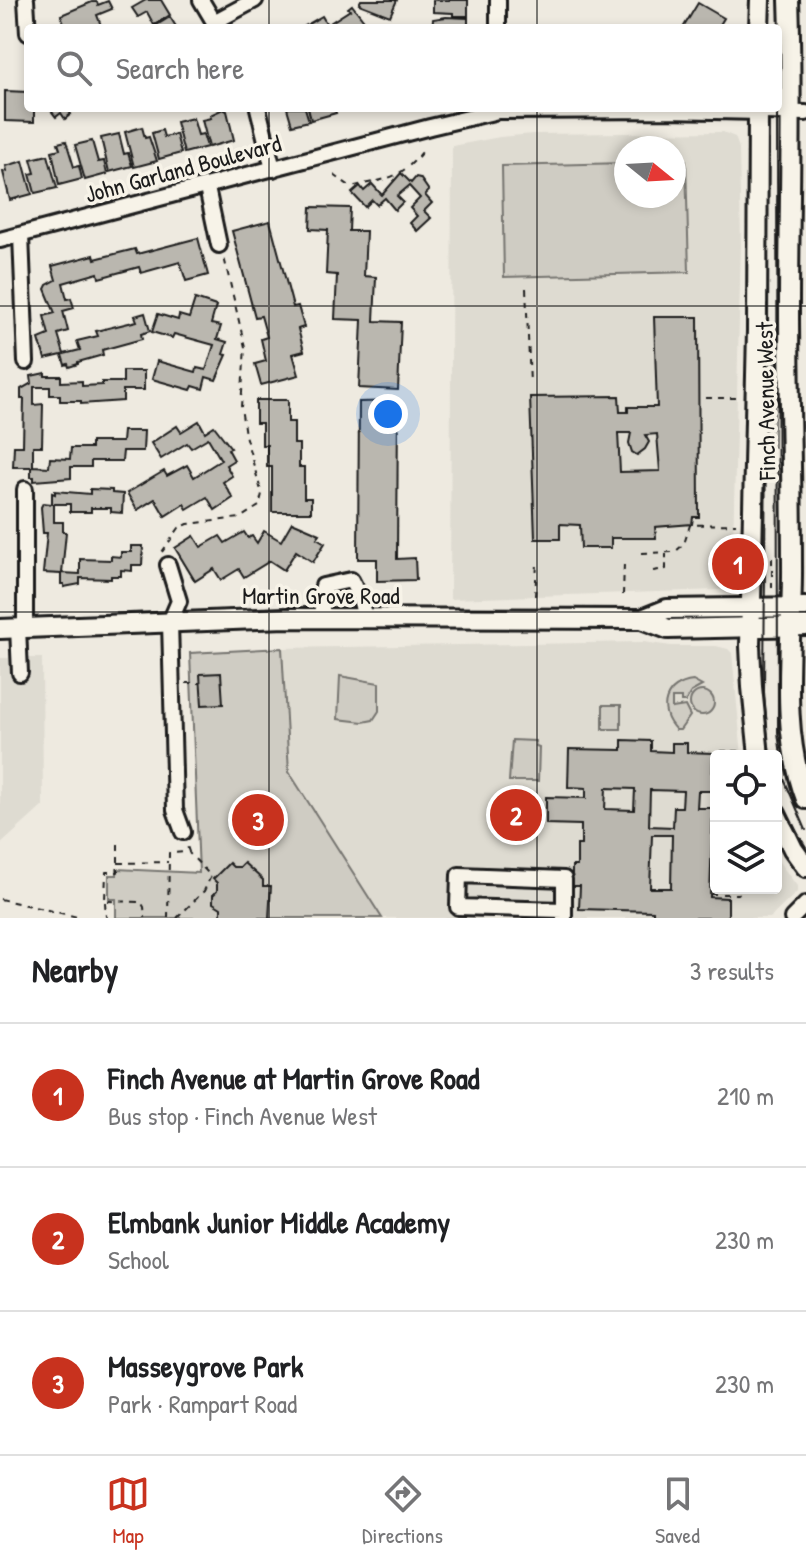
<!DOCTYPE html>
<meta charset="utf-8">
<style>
:root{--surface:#fff;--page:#f2f2f2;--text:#202124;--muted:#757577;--line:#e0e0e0;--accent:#c8321e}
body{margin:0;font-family:"Patrick Hand",sans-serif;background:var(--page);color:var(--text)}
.controls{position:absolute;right:24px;bottom:24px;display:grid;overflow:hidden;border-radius:8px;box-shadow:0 4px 12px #0003}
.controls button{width:72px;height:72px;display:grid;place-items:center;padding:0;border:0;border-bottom:2px solid var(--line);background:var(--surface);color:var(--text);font:40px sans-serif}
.compass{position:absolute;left:614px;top:136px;width:72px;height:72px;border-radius:50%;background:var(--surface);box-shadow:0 4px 12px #0003;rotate:108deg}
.you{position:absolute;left:388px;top:414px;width:28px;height:28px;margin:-20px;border:6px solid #fff;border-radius:50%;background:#1a73e8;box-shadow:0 0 0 12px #1a73e833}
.badge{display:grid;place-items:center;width:52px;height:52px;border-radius:50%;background:var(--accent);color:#fff;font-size:26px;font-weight:700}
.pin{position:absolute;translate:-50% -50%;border:4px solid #fff;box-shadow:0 2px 8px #0006}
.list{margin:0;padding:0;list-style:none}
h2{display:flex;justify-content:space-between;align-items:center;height:104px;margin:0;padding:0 32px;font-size:34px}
h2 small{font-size:26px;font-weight:400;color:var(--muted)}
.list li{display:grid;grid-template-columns:52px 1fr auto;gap:24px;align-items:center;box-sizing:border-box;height:144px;padding:0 32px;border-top:2px solid var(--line)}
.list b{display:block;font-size:30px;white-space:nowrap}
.list p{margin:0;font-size:26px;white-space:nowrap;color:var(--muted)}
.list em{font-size:26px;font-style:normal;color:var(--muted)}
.icon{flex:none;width:44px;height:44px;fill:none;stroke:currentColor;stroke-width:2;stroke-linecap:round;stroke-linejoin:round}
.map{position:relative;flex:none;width:806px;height:918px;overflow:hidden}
.search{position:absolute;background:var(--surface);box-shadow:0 4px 12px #0003;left:24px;right:24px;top:24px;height:88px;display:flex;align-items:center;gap:20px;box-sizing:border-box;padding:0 28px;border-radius:8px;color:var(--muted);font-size:30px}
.sheet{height:536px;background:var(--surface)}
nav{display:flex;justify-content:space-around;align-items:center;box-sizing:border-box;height:112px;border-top:2px solid var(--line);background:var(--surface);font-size:22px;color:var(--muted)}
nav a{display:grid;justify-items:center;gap:4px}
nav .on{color:var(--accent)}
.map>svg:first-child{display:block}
.built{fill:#dedbd1;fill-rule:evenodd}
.green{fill:#cfccc3;stroke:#767470;stroke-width:2}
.building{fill:#bab7af;stroke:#1c1c1c;stroke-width:2;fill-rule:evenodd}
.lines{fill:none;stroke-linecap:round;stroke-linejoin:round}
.minor-casing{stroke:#1c1c1c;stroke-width:20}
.major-casing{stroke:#1c1c1c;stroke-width:24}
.path{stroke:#1c1c1c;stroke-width:2;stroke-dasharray:6 6;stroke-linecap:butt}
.minor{stroke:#f7f3e8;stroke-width:14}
.major{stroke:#f7f3e8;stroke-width:18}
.tram{stroke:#1c1c1c;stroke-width:2}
.grid{fill:none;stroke:#1c1c1c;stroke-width:2;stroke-opacity:0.55}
.labels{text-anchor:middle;stroke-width:7;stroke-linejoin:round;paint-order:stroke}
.street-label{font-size:24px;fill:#1c1c1c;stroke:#f7f3e8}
</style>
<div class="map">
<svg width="806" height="918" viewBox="0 0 806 918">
<rect width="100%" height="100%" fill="#eeeae0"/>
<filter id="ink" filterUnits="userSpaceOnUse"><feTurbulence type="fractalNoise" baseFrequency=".0125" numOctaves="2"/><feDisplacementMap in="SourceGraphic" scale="16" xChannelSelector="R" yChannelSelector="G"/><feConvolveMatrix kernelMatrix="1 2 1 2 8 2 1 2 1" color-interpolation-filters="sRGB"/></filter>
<g filter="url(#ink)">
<!-- built -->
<g class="built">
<path d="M723,132L735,137L739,148L741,245L732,580L724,589L718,590L450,599L452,146L500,137L533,134ZM626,148H674V196H626Z"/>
<path d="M643,642L671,646H716L728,649L732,653L742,756H716V888H776V858L797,886V892L770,918H382L289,772L282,648Z"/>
<path d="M0,658H42L43,806L0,845Z"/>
</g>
<!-- green -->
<g class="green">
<path d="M686,161L689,272L504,277L502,166L626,163V196H674V162Z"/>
<path d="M770,343H774L775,348L774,447H769Z"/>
<path d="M282,648L289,772L382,918H116V899H109V875H117V869L199,873L190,653Z"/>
<path d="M340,676L379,683V711L373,720L363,722L338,719Z"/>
<path d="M693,681L702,686L691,692L685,702H681V698H672V708L685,706L690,716L680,730H676C656,710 665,684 693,681Z"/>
<circle cx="702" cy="703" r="12"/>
<rect x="603" y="705" width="18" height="24"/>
<path d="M512,740L535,741L536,746L539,747L538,781H509Z"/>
</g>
<!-- building -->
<g class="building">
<path d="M146,0H161L170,15L154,25L147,12L138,17L132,8Z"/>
<path d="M361,0H397L390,16L359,4Z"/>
<path d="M433,0H468V16H453V13L433,12Z"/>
<path d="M108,1L112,9L97,15L102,28H66L61,15L92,2H97L98,5Z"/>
<path d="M698,3L724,18L718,28H683Z"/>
<path d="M352,5L370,28H334L330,23L350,10L348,8Z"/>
<path d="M322,16L329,28H306L305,26Z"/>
<path d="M170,17L177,28H152Z"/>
<path d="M446,17L468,18V28H432L433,19Z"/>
<path d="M5,91L28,92V108H38L34,109V122L5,121Z"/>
<path d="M49,108H70L68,110L71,114L65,119L61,113L56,117Z"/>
<path d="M287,108H305L309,121L292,125Z"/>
<path d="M308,108H334L336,113L311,120Z"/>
<path d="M223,109L227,111L234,140L209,147L202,120L211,118L210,115Z"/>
<path d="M193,118L198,135L203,134L207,147L184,153L176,122Z"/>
<path d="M142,127L145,138L149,137L157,161L134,167L125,132Z"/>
<path d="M162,130L164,137L176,134L181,153L159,159L152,133Z"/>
<path d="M119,134L124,154L128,153L132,166L109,172L101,138Z"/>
<path d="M66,141L74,167L79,166L82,179L59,185L52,151L60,149L58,143Z"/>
<path d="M92,141L98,162L104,161L107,174L85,180L75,145Z"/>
<path d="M48,155L57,188L35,193L30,174L35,173L31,159Z"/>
<path d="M23,161L32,194L10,200L3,172L7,171L6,166Z"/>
<path d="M401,173L411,183L416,177L420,178L429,191L425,195L432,203L424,211L431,218L417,231L410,223L417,216L410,208L420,198L409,186L397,196L403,202L395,210L385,198L377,205L372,200L365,207L352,193L360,186L364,191L372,184L382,195Z"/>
<path d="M311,207L350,208L349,231H366L364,276L376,277L374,321L401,322L398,390L359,388L362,320L335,319L337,275L326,274L328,230L310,229Z"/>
<path d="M270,221L293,307L298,306L304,327L298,329L304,351L293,354L299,375L261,385L255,364L266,361L261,339L267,337L261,316L255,317L232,231Z"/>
<path d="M198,238L208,275L186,281L180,262L141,273L139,267L99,278L98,273L63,283L67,299L71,298L74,308L63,311L68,331L58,334L64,354L80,350L77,341L98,336L96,331L137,321L135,316L145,313L150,331L141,334L142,339L102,350L103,355L78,362V364L69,367L68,364L65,365L62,355L45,359L39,339L49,335L44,316L55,313L45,289L47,285L56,280L52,266L94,255L95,259L135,249L137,254Z"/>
<path d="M195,299L216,306L211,324L221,326L217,339L227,342L223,354L227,355L216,380L206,377L203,389L193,386L191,390L152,379L157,361L196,372L197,368L206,370L214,345L174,334L172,338L152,332L158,314L178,320L179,315L189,318Z"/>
<path d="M654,317H698L699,517H693L692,524L655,527L656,538H611V548H581L580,525L560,524V539H535L530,397L619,396L620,412H628V407H657ZM618,433H631L629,443L632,452L637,455L645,449L649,442L645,435L657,434L660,471L620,472Z"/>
<path d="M123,371H144V390H123V401L81,404V401H60V395H50V387H34V405L43,404L42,446H33V466L49,467L50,458L70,459L71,448H91V442H122L123,431H144L143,451H123L122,461H91V467H71V478L34,481V477H31V467H13L14,446H23L24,399H21V389L32,383L31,376L45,373V376H61V382L82,381V386L102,385V382H123Z"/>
<path d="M256,400H288V422H294V444H299V467H304V498H311V512H272V467H267V445H262V423H256Z"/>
<path d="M398,401L397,559L415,558L416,580L377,581V559H358L359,402Z"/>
<path d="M199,421L205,432L214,426L231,448L228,449L234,460L226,465L232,476L223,482L233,498L215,510L207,497L187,509L184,504L165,516L155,499L137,510L127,493L164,471L167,476L187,465L194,477L221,460L208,438L191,448L187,443L161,459L151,443L177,426L181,432Z"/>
<path d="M90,489L112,490V493L123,494L122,513L111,512V508H91V512H70V504H54V522H63V532H66L62,573L80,574V559L111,560V556L121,557V552H131V546H143L142,565H132V571L121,570V576H111V579L80,578V584L64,587V584H61V574L43,573L47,533H43L41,507L43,503L52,504V493L55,494V491L90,494Z"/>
<path d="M292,522L320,534L317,538L325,543L313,562L296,551L284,570L270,561L244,577L239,569L221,580L214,569L195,581L175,548L194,536L201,547L220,536L225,543L244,532L248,538L252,536L257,543L264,531L281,541Z"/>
<path d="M221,673L223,704L202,705L200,674Z"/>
<path d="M622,740L651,741V751L672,752V743H687V752L713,753L712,791H698L697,808H713L710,897L728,898V918H653V911L579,909L580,886H572V866H577V845H581V825L546,824V797L586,798V788L568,787L569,749L622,750ZM606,788L635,789L634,810L605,809ZM650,790L683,791L682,807H674L673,827L649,826ZM652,835H672L671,888H650Z"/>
<path d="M229,863L233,867H240L244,863L263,880V886H271L269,918H221V908L213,903V895L217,891V883L213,879Z"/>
</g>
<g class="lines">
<defs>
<g id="minor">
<path d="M26,0L28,33"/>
<path d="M201,0L217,27"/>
<path d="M214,22L255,0"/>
<path d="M498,28V0"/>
<path d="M258,108L273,169"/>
<path d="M207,188L219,245"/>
<path d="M21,235L26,362"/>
<path d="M0,240L430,127L498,111L667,110L806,113"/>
<path d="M168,565L179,601L170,622L175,810L183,832"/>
<path d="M323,619L321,599L323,586L351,580L360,598L365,619"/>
<path d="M25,627V489"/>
<path d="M18,628L20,673"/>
<path d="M564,918V879L459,875L458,907L564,910"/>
<path d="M792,918L806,904"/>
</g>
<g id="major">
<path d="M789,0C793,103 789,206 789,309C789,394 792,479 792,564C793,641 778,725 806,799"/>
<path d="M759,28L760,0"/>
<path d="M758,108L757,330L750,646L752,687L759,756"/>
<path d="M642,619L668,629L806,626"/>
<path d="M0,629L286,618L642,619L667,609L806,607"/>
<path d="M776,814L793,849L806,867"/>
</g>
</defs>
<!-- minor casing -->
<use href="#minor" class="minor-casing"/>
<!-- major casing -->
<use href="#major" class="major-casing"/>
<!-- path -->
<g class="path">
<path d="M334,175L351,187C387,178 398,181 423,151"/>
<path d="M526,288L530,384"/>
<path d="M706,398H740"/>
<path d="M162,552L179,528L188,524L240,518L259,506L262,494L245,435L241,407L245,347L224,257"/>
<path d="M642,553L675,552L684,544L690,525L736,524"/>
<path d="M653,571L666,569V554"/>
<path d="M772,588V557"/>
<path d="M623,595L624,563"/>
<path d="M535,596L537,564"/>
<path d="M186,683H201"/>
<path d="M721,751H743"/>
<path d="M118,844V872H106L105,901L141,902L144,907L145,918"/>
<path d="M776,857L777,856"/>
<path d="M118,863L168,862"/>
<path d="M710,894H738L744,888"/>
<path d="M0,899L82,918"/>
<path d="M105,902L106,917"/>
<path d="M168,918L169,853L189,852L187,846"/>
<path d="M177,918L204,891L211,876L189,853"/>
</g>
<!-- minor -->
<use href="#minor" class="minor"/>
<!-- major -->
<use href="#major" class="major"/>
<!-- tram -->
<g class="tram">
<path d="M770,28V0"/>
<path d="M777,108L778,732L784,779L806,830"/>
<path d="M767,304L764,692L769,752"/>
<path d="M790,821L806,847"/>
</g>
</g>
</g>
<!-- grid -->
<path class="grid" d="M269,0V28M537,0V28M269,108V918M537,108V918M0,306H806M0,612H806"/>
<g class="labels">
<!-- street labels -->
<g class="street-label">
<text transform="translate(183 169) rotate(-15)" y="8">John Garland Boulevard</text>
<text transform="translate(766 401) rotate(-91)" y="8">Finch Avenue West</text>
<text x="321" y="604">Martin Grove Road</text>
</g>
</g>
</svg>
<div class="controls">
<button><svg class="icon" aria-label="locate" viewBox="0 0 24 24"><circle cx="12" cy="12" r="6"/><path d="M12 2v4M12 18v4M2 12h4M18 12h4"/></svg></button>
<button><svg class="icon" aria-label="layers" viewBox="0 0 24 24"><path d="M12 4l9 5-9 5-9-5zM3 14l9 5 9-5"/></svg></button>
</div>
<svg class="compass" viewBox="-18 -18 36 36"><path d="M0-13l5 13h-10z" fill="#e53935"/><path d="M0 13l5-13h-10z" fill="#757577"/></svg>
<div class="you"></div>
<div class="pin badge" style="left:738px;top:564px">1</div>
<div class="pin badge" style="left:516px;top:815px">2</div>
<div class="pin badge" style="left:258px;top:820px">3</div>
<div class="search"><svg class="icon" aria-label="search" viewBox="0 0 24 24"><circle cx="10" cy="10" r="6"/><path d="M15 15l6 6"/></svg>Search here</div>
</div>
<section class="sheet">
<h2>Nearby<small>3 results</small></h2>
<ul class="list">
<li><span class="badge">1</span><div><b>Finch Avenue at Martin Grove Road</b><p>Bus stop · Finch Avenue West</p></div><em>210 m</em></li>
<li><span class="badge">2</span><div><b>Elmbank Junior Middle Academy</b><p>School</p></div><em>230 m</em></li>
<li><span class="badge">3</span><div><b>Masseygrove Park</b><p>Park · Rampart Road</p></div><em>230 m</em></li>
</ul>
</section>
<nav>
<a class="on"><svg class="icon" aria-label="map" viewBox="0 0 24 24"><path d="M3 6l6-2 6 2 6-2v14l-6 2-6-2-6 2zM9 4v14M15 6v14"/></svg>Map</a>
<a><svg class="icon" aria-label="directions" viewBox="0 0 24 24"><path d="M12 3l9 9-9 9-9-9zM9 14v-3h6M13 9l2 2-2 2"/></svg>Directions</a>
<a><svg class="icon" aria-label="saved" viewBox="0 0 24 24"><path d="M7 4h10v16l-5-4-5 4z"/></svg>Saved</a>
</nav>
